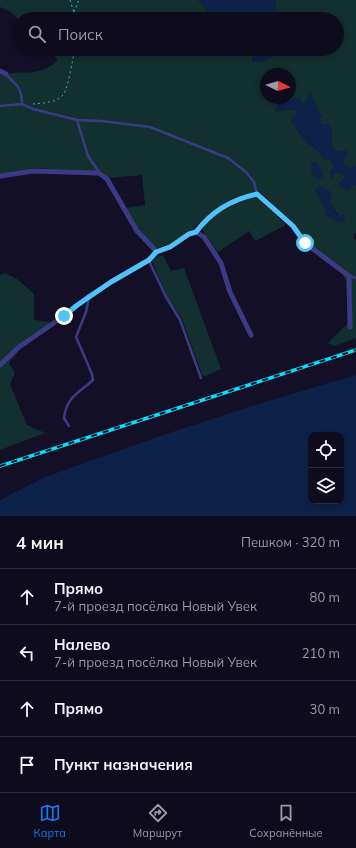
<!DOCTYPE html>
<html lang="ru">
<meta charset="utf-8">
<style>
:root{--surface:#0e0b1c;--page:#1c1929;--text:#f1f3f6;--muted:#9b9ba3;--line:#2e2b3b;--accent:#1a73e8}
body{margin:0;font-family:Mulish,sans-serif;background:var(--page);color:var(--text)}
.controls{position:absolute;right:12px;bottom:12px;display:grid;overflow:hidden;border-radius:8px;box-shadow:0 2px 6px #0003}
.controls button{width:36px;height:36px;display:grid;place-items:center;padding:0;border:0;border-bottom:1px solid var(--line);background:var(--surface);color:var(--text);font:20px sans-serif}
.compass{position:absolute;left:260px;top:68px;width:36px;height:36px;border-radius:50%;background:var(--surface);box-shadow:0 2px 6px #0003;rotate:95deg}
.stop{position:absolute;width:12px;height:12px;margin:-9px;border:3px solid #4fc3f7;border-radius:50%;background:#fff}
.stop.end{background:#4fc3f7;border-color:#fff;box-shadow:0 1px 4px #0008}
.list{margin:0;padding:0;list-style:none}
h2{display:flex;justify-content:space-between;align-items:center;height:52px;margin:0;padding:0 16px;font-size:17px}
h2 small{font-size:13px;font-weight:400;color:var(--muted)}
.list li{display:grid;grid-template-columns:26px 1fr auto;gap:12px;align-items:center;box-sizing:border-box;height:56px;padding:0 16px;border-top:1px solid var(--line)}
.list b{display:block;font-size:15px;white-space:nowrap}
.list p{margin:0;font-size:13px;white-space:nowrap;color:var(--muted)}
.list em{font-size:13px;font-style:normal;color:var(--muted)}
.icon{flex:none;width:22px;height:22px;fill:none;stroke:currentColor;stroke-width:2;stroke-linecap:round;stroke-linejoin:round}
.map{position:relative;flex:none;width:356px;height:516px;overflow:hidden}
.search{position:absolute;background:var(--surface);box-shadow:0 2px 6px #0003;left:12px;right:12px;top:12px;height:44px;display:flex;align-items:center;gap:10px;box-sizing:border-box;padding:0 14px;border-radius:22px;color:var(--muted);font-size:15px}
.sheet{height:276px;background:var(--surface)}
nav{display:flex;justify-content:space-around;align-items:center;box-sizing:border-box;height:56px;border-top:1px solid var(--line);background:var(--surface);font-size:11px;color:var(--muted)}
nav a{display:grid;justify-items:center;gap:2px}
nav .on{color:var(--accent)}
.map>svg:first-child{display:block}
.green{fill:#12302f;fill-rule:evenodd}
.water{fill:#0c2248;fill-rule:evenodd}
.lines{fill:none;stroke-linecap:round;stroke-linejoin:round}
.path{stroke:#2fb8b0;stroke-width:1;stroke-dasharray:2 3;stroke-linecap:butt}
.lane{stroke:#3d3a85;stroke-width:2.5}
.street{stroke:#3d3a85;stroke-width:5}
.rail-casing{stroke:#00e5ff;stroke-width:3.5}
.rail{stroke:#130f26;stroke-width:2;stroke-dasharray:6;stroke-linecap:butt}
.route{stroke:#4fc3f7;stroke-width:5}
</style>
<div class="map">
<svg width="356" height="516" viewBox="0 0 356 516">
<rect width="100%" height="100%" fill="#130f26"/>
<!-- green -->
<g class="green">
<path d="M0,0H198L207,10L211,19L19,20L11,12L0,7Z"/>
<path d="M276,0H356V166L351,169L344,165L343,160L332,147V135L321,125L316,105L309,93L306,103L302,104L289,101L277,105L276,111L290,109L296,110V116L291,120C296,128 301,135 307,142C314,149 318,147 323,158L330,160L334,167L330,179L336,172L344,175V179L338,185L347,190L356,184V233L354,234V239L356,240V338L334,346L328,343L348,323L346,281L343,276L346,271L306,242L294,225L261,193H251L202,221L188,232L163,248H154L141,232L125,208L145,205L142,175L109,178L101,171L33,168L0,174V74L4,76C13,70 23,74 33,72C43,71 51,67 58,60L48,49H255L252,62L275,55L277,49H337V19H278L280,15L276,12ZM266,74H290V98H266ZM315,190L330,202L343,223L325,215V207Z"/>
<path d="M251,197H257L262,201L286,225L255,241L249,231L218,252L204,233L202,228C214,212 233,204 251,197Z"/>
<path d="M163,255L171,271L184,268L221,369L203,377L182,319L167,297L152,261L158,256Z"/>
<path d="M5,273L17,279L34,294V320L49,322L51,327L20,349L9,363L15,373L10,384L27,425L45,433L0,450V275Z"/>
</g>
<!-- water -->
<g class="water">
<path d="M198,0H276V12L280,15L278,19H211L207,10Z"/>
<path d="M255,49H277L275,55L263,62H252Z"/>
<path d="M309,93H313L312,99L316,105L317,110L323,115L320,118L321,124H330L332,131V147L337,152L347,150L348,156L343,160L344,165L351,169L356,166V184L347,190L337,185L344,179V175L336,172L330,180V171L334,167L330,160L323,158C318,147 314,149 307,142C301,135 296,128 291,120L296,116V110L290,109L275,111L277,105L283,104L296,98L301,99L302,104L306,103Z"/>
<path d="M312,162L317,163L321,170L323,178L317,179C312,173 309,170 312,162Z"/>
<path d="M320,185L330,191L332,197L330,202L337,215L344,214L345,219L342,224L325,215V207L315,190Z"/>
<path d="M356,375V516H0V500L45,477L163,435L258,404ZM311,435H341V501H311Z"/>
</g>
<g class="lines">
<!-- path -->
<g class="path">
<path d="M70,0L76,19"/>
<path d="M74,12L79,0"/>
<path d="M33,104C42,103 56,103 63,95C69,87 72,60 75,49"/>
</g>
<!-- lane -->
<g class="lane">
<path d="M6,75C17,85 22,88 22,104"/>
<path d="M0,106L22,104L33,109L77,120L101,121L150,127L228,158L246,172L254,182L257,194"/>
<path d="M77,120L88,156L99,172"/>
<path d="M149,261L166,297L180,320L201,378"/>
<path d="M349,276L356,278"/>
<path d="M69,426L64,418C67,396 78,394 93,380L92,374L76,337L86,312L89,297"/>
</g>
<!-- street -->
<g class="street">
<path d="M0,71L6,74"/>
<path d="M0,176L33,171L99,173L107,179L137,231L157,252"/>
<path d="M196,232C211,211 233,199 257,194L293,226L305,243L349,276L350,327"/>
<path d="M0,365L19,347L64,316L89,296L111,282L149,260L157,252L170,247L189,234L196,232L204,237L221,263L230,292L251,335"/>
</g>
<defs>
<path id="rail" d="M0,466L356,350"/>
</defs>
<!-- rail casing -->
<use href="#rail" class="rail-casing"/>
<!-- rail -->
<use href="#rail" class="rail"/>
</g>
<g class="lines">
<!-- route -->
<path class="route" d="M64,316L76,306L111,282L149,260L156,252L170,247L189,234L196,232C211,212 233,199 257,194L293,226L305,243"/>
</g>
</svg>
<div class="controls">
<button><svg class="icon" aria-label="locate" viewBox="0 0 24 24"><circle cx="12" cy="12" r="6"/><path d="M12 2v4M12 18v4M2 12h4M18 12h4"/></svg></button>
<button><svg class="icon" aria-label="layers" viewBox="0 0 24 24"><path d="M12 4l9 5-9 5-9-5zM3 14l9 5 9-5"/></svg></button>
</div>
<svg class="compass" viewBox="-18 -18 36 36"><path d="M0-13l5 13h-10z" fill="#e53935"/><path d="M0 13l5-13h-10z" fill="#9b9ba3"/></svg>
<div class="stop" style="left:305px;top:243px"></div>
<div class="stop end" style="left:64px;top:316px"></div>
<div class="search"><svg class="icon" aria-label="search" viewBox="0 0 24 24"><circle cx="10" cy="10" r="6"/><path d="M15 15l6 6"/></svg>Поиск</div>
</div>
<section class="sheet">
<h2>4 мин<small>Пешком · 320 m</small></h2>
<ul class="list">
<li><svg class="icon" aria-label="ahead" viewBox="0 0 24 24"><path d="M12 20V5M6 11l6-6 6 6"/></svg><div><b>Прямо</b><p>7-й проезд посёлка Новый Увек</p></div><em>80 m</em></li>
<li><svg class="icon" aria-label="left" viewBox="0 0 24 24"><path d="M17 20v-9H6M10 6l-5 5 5 5"/></svg><div><b>Налево</b><p>7-й проезд посёлка Новый Увек</p></div><em>210 m</em></li>
<li><svg class="icon" aria-label="ahead" viewBox="0 0 24 24"><path d="M12 20V5M6 11l6-6 6 6"/></svg><div><b>Прямо</b></div><em>30 m</em></li>
<li><svg class="icon" aria-label="arrive" viewBox="0 0 24 24"><path d="M6 21V4h12l-3 4 3 4H6"/></svg><div><b>Пункт назначения</b></div></li>
</ul>
</section>
<nav>
<a class="on"><svg class="icon" aria-label="map" viewBox="0 0 24 24"><path d="M3 6l6-2 6 2 6-2v14l-6 2-6-2-6 2zM9 4v14M15 6v14"/></svg>Карта</a>
<a><svg class="icon" aria-label="directions" viewBox="0 0 24 24"><path d="M12 3l9 9-9 9-9-9zM9 14v-3h6M13 9l2 2-2 2"/></svg>Маршрут</a>
<a><svg class="icon" aria-label="saved" viewBox="0 0 24 24"><path d="M7 4h10v16l-5-4-5 4z"/></svg>Сохранённые</a>
</nav>
